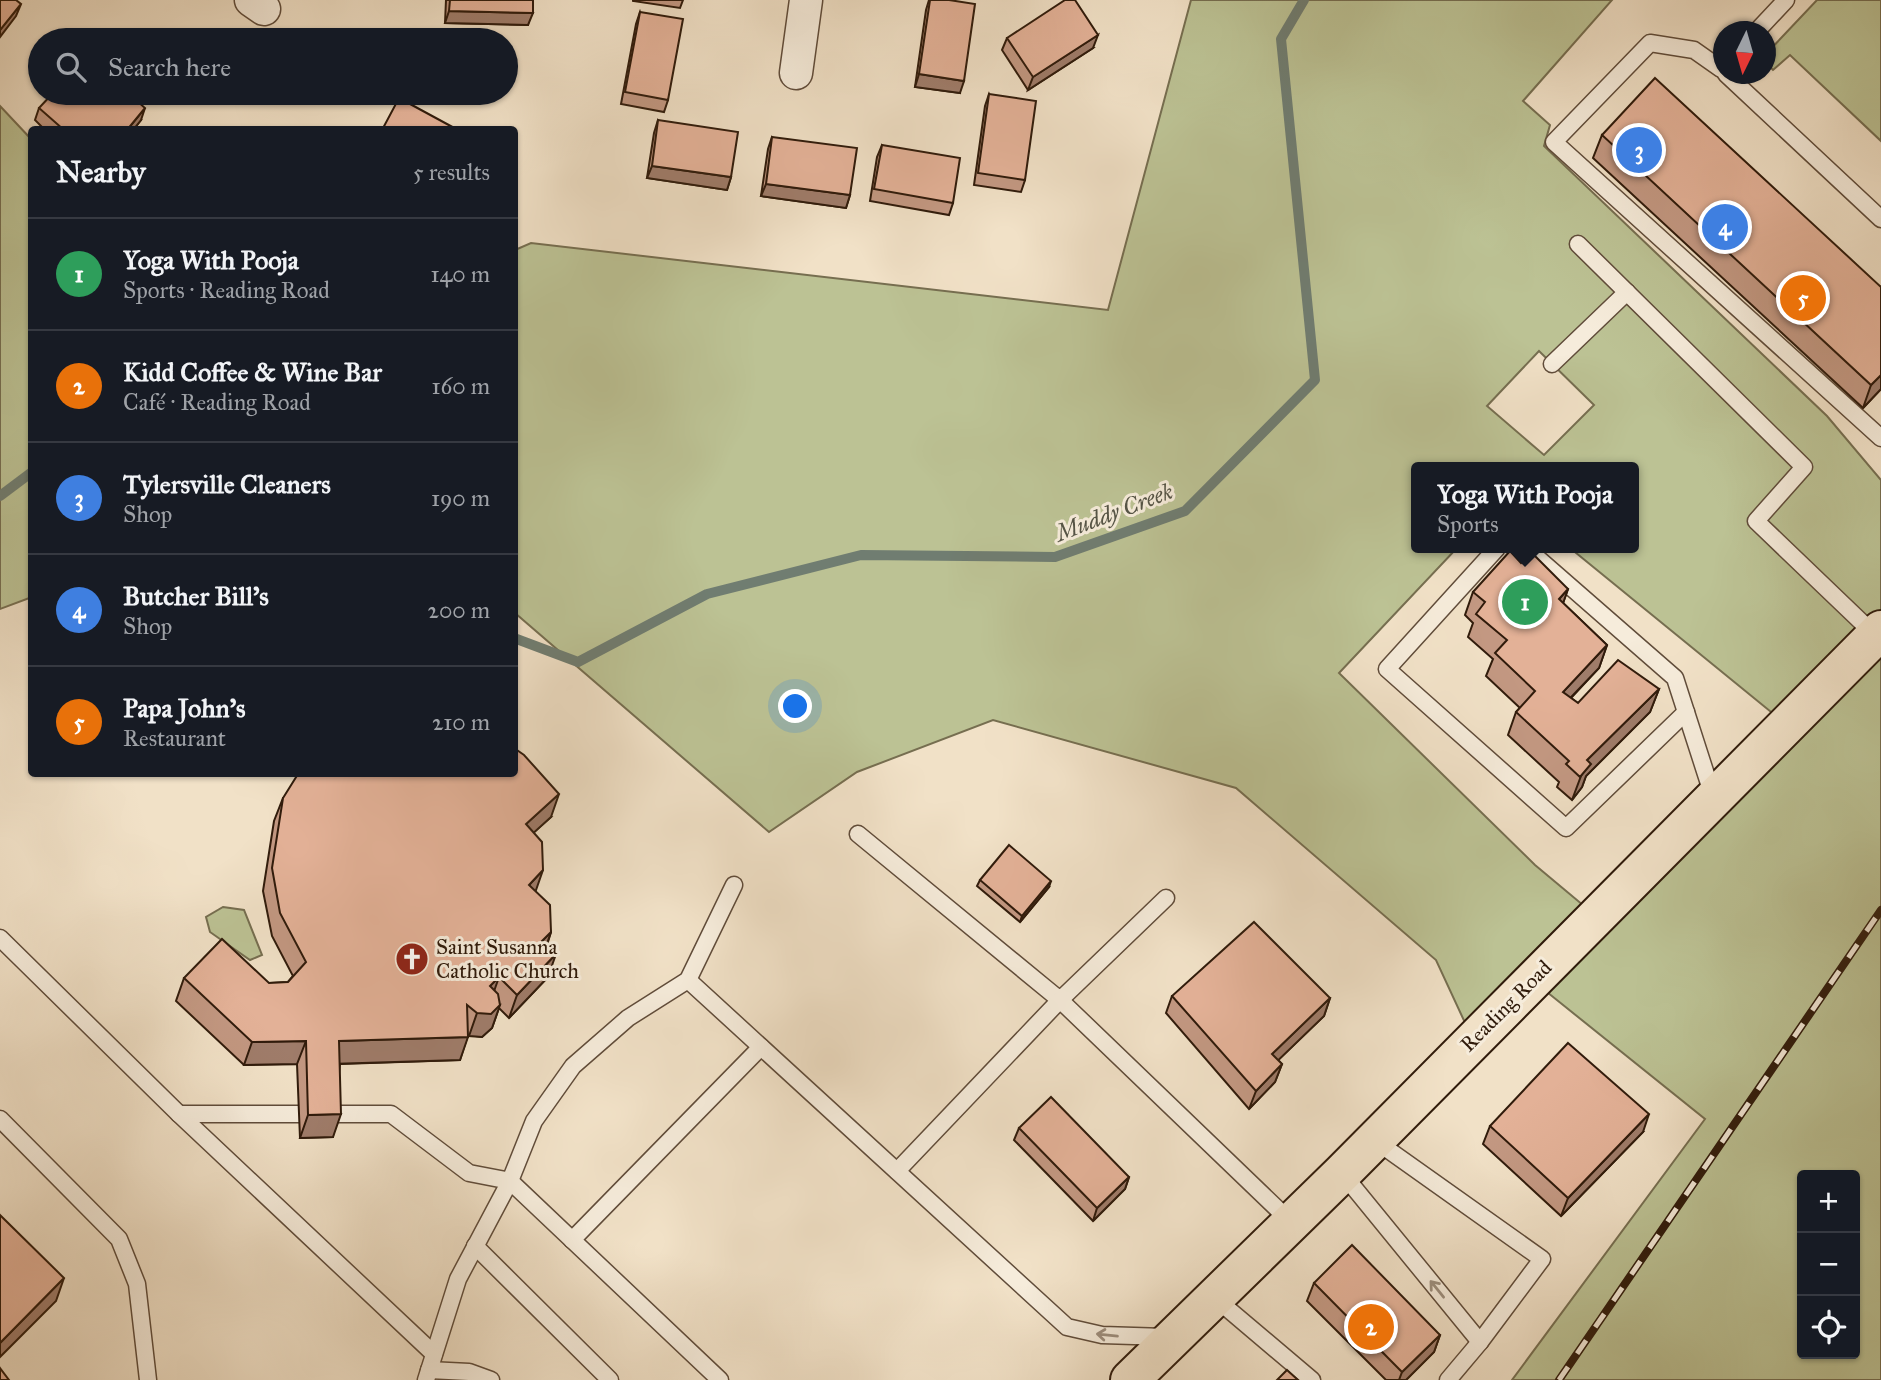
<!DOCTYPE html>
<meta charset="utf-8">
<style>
:root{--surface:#171b24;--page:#242831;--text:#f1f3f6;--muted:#9ea1a6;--line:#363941;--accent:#c59692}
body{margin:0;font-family:"IM FELL Great Primer",serif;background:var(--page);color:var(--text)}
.controls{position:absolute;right:21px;bottom:21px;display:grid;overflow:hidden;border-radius:7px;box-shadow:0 2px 5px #0004}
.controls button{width:63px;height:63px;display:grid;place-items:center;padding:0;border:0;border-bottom:2px solid var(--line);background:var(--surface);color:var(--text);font:35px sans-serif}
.compass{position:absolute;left:1713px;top:21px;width:63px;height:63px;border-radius:50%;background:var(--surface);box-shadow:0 2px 5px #0004;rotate:185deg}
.you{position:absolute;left:796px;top:707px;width:24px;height:24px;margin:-18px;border:5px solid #fff;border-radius:50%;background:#1a73e8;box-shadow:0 0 0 10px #1a73e833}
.badge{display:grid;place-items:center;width:46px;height:46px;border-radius:50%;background:var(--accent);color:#fff;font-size:23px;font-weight:700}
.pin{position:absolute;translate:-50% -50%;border:4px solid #fff;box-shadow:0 2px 7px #0006}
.popup{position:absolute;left:1411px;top:462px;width:228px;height:91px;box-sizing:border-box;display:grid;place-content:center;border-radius:7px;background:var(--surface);filter:drop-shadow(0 2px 5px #0005);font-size:23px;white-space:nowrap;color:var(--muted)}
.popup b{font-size:26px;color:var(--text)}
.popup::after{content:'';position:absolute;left:50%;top:100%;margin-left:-14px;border:14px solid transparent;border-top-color:var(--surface)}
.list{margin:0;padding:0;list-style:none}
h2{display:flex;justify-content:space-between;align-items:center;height:91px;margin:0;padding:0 28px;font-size:30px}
h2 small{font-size:23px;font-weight:400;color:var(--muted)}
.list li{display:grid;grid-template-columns:46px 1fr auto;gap:21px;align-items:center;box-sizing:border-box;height:112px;padding:0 28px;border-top:2px solid var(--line)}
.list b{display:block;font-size:26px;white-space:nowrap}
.list p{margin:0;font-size:23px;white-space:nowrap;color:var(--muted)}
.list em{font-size:23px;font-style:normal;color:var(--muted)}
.icon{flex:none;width:38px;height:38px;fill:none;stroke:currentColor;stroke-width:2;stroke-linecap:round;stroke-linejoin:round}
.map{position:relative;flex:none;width:1881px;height:1380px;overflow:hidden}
.search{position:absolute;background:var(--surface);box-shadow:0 2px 5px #0004;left:28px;top:28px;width:490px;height:77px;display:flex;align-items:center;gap:18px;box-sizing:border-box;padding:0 24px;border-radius:38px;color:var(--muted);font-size:26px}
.panel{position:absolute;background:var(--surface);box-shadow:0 2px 5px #0004;left:28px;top:126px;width:490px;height:651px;border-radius:7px}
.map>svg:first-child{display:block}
.green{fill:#bcc294;stroke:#766e50;stroke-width:2;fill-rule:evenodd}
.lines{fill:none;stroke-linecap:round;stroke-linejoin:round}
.stream{stroke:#707d71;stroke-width:10}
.service-casing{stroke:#604c3a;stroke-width:19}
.minor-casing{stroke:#604c3a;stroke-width:35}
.primary-casing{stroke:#301b0b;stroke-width:42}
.service{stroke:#f6ecdb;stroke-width:16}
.minor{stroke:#f6ecdb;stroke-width:32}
.primary{stroke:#f1e1c7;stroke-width:38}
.rail-casing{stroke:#301b0b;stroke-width:8}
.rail{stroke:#f6ecdb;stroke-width:5;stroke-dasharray:16;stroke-linecap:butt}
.wall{fill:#c39882;stroke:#301b0b;stroke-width:2}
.shaded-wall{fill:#9f7c6a;stroke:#301b0b;stroke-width:2}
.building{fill:#e3b197;stroke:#301b0b;stroke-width:2}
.oneway{stroke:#9d8e7d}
.labels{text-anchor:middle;stroke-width:6;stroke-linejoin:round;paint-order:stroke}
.poi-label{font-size:21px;fill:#301b0b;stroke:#f6ecdb;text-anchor:start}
.street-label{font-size:21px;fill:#301b0b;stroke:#f6ecdb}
.water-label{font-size:23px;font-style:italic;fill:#555446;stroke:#f6ecdb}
</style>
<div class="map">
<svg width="1881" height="1380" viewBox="0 0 1881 1380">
<rect width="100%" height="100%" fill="#f1e1c7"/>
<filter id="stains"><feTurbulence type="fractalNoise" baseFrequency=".00286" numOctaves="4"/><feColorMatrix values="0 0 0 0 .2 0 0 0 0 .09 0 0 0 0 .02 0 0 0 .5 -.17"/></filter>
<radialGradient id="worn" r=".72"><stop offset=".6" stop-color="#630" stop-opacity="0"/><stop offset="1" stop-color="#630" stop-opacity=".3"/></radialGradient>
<!-- green -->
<g class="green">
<path d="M1191,0H1612L1523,101L1550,125L1544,146L1827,416L1881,480V1380H1512L1705,1119L1532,980L1473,1040L1436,960L1236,788L993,720L857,772L769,832L515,613V250L531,243L1108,310ZM1539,351L1594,405L1544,455L1487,406ZM1416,467H1634V548H1570L1787,725L1596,916L1535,865L1339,673L1457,548H1416ZM1802,1175H1855V1354H1802Z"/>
<path d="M1817,0H1881V141L1790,55L1773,70L1766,63V54Z"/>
<path d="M0,106L31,139L32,597L0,609Z"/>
<path d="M223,907L244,910L262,955L250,960L210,932L206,917Z"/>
</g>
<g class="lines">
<!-- stream -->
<g class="stream">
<path d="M0,496L32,472"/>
<path d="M514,638L578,662L707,594L861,555L1055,557L1185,511L1315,380L1281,39L1304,0"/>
</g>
<defs>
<g id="service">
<path d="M1756,32L1786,0"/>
<path d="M1721,69L1694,50L1650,43L1554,142L1881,438"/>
<path d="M1726,74L1881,219"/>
<path d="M1578,244L1804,467L1756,521L1876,636"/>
<path d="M1552,364L1627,292"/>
<path d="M1497,548L1387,669L1566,828L1686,712"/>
<path d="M1526,548L1675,678L1713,796"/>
<path d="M858,834L1060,1000L1166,898"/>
<path d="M0,938L179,1114L434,1354"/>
<path d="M688,980L1067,1327L1102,1335L1166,1337"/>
<path d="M179,1114H391L469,1173L510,1181L720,1380"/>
<path d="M0,1119L119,1239L137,1284L148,1380"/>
<path d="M1373,1139L1542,1259L1480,1342L1448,1380"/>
<path d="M897,1171L1060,1000L1291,1222"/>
<path d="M1342,1173L1480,1342"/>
<path d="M572,1240L761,1047"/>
<path d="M475,1246L610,1380"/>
<path d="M1215,1298L1312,1380"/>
<path d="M429,1370L469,1372L491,1380"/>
<path d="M426,1380L458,1279L510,1181L534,1121L573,1066L628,1018L688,980L734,885"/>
</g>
<g id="minor">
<path d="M251,0L264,9"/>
<path d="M796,73L806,0"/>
</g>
<path id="primary" d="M1130,1380L1342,1173L1881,630"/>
</defs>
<!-- service casing -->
<use href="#service" class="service-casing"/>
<!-- minor casing -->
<use href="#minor" class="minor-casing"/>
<!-- primary casing -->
<use href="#primary" class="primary-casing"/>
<!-- service -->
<use href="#service" class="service"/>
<!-- minor -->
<use href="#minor" class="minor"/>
<!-- primary -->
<use href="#primary" class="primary"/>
<defs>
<path id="rail" d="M1559,1380L1881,910"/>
</defs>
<!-- rail casing -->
<use href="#rail" class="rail-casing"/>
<!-- rail -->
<use href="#rail" class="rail"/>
</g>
<!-- wall -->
<g class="wall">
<path d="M446,0H533L528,25L445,23Z"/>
<path d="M633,0H683L680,8L633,1Z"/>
<path d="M929,0H949L960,93L915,87L926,10Z"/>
<path d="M640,12L668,100L664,112L621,104L636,24Z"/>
<path d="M1007,38L1093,48L1028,90L1002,50Z"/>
<path d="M989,94L1025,180L1021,192L974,185L985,106Z"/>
<path d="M39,108L141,120L133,130H45L35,120Z"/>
<path d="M658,120L731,177L727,190L647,178L654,133Z"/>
<path d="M1602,135L1881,287V389L1863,408L1593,158Z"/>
<path d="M772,137L850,195L846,208L761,196L768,149Z"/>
<path d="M882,145L953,203L949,215L870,201L877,157Z"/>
<path d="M1521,563L1568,589L1563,603L1607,645L1599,668L1571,698L1578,703L1659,689L1650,712L1586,776L1582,787L1572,800L1557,787L1559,782L1508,735L1516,712L1520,708L1486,676L1493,659L1468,637L1473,623L1465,615L1473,592Z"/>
<path d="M283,798L551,817L534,832L535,891L551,932L547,945L548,977L509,1018L499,1008L492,1028L482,1037L468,1035L460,1060L340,1064L333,1137L300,1138L297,1064L244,1065L176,1001L184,978L269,983L288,982L293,976L272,936L263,891L274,821Z"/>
<path d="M980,880L1049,887L1020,922L977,886Z"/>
<path d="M1172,996L1330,998L1324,1016L1278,1060L1282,1064L1275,1082L1249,1109L1166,1013Z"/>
<path d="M1490,1126L1643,1132L1561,1216L1483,1144Z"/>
<path d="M1019,1128L1129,1177L1125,1189L1093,1221L1014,1140Z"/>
<path d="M1314,1283L1440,1335L1434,1352L1406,1380H1386L1307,1301Z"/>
</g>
<!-- shaded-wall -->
<g class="shaded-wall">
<path d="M21,4L16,16L0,37V30Z"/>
<path d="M449,11L533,13L528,25L445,23Z"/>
<path d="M1098,35L1093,48L1028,90L1033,77Z"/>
<path d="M919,74L964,81L960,93L915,87Z"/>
<path d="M145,108L141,120L133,130H127Z"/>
<path d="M652,166L731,177L727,190L647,178Z"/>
<path d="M766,184L850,195L846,208L761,196Z"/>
<path d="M1881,375V389L1863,408L1871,385Z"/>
<path d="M1568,589L1560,612L1559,599Z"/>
<path d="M1607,645L1599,668L1554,715L1563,692Z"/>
<path d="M1659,689L1650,712L1586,776L1582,787L1572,800L1587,760Z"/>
<path d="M559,794L551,817L518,847L526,824Z"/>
<path d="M543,870L535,893L529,885Z"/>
<path d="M1051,881L1049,887L1020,922L1022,916Z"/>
<path d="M551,932L543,955L542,941Z"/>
<path d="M556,954L548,977L509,1018L517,995Z"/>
<path d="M499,977L491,1000L490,986Z"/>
<path d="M1330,998L1324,1016L1266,1072L1272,1054Z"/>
<path d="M500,1005L492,1028L482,1037L469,1036L477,1013Z"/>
<path d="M468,1037L460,1060L330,1064L339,1041Z"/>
<path d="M306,1041L297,1064L244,1065L252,1042Z"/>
<path d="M1282,1064L1275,1082L1249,1109L1256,1091Z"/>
<path d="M341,1114L333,1137L300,1138L308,1115Z"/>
<path d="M1649,1114L1643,1132L1561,1216L1568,1198Z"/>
<path d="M1129,1177L1125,1189L1093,1221L1097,1208Z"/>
<path d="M64,1278L56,1301L0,1357V1343Z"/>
<path d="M1440,1335L1434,1352L1406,1380H1399L1402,1372Z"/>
</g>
<!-- building -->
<g class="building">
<path d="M0,0H16L21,4L0,30Z"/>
<path d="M450,0H533V13L449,11Z"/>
<path d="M930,0H949L975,4L964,81L919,74Z"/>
<path d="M1065,0H1075L1098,35L1033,77L1007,38Z"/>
<path d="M640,12L683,19L668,100L625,92Z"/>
<path d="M1655,78L1881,287V375L1871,385L1602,135Z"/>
<path d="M53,93H128L145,108L127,130H64L39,108Z"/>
<path d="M989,94L1036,101L1025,180L978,173Z"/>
<path d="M399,98L458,130H382Z"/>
<path d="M658,120L738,132L731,177L652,166Z"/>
<path d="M772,137L857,148L850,195L766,184Z"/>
<path d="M882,145L960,158L953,203L874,189Z"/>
<path d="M1510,551L1521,563L1531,552L1568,589L1559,599L1607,645L1563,692L1578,703L1618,660L1659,689L1587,760L1591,764L1580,777L1566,764L1569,761L1516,712L1535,691L1495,653L1507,640L1476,614L1485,602L1473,592Z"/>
<path d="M514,748L524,755L559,794L526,824L542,842L543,870L529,885L550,905L551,932L542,941L556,954L517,995L499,977L490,986L498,994L500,1005L491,1014L477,1013L467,1005L468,1037L339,1041L341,1114L308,1115L306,1041L252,1042L184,978L222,939L269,983L288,982L306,962L280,913L272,868L283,798L298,774H514Z"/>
<path d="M1009,845L1051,881L1022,916L980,880Z"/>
<path d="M1254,922L1330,998L1272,1054L1282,1064L1256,1091L1172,996Z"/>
<path d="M1568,1043L1649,1114L1568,1198L1490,1126Z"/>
<path d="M1051,1097L1129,1177L1097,1208L1019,1128Z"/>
<path d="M0,1215L64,1278L0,1343Z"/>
<path d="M1352,1245L1440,1335L1402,1372L1314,1283Z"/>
<path d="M0,1368L9,1380H0Z"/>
<path d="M1287,1370L1298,1380H1277Z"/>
</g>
<!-- one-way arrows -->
<defs><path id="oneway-shaft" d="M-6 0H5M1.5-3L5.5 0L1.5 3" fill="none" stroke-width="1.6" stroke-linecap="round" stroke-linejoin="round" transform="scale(1.75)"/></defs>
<g class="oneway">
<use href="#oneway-shaft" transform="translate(1437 1289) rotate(-129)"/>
<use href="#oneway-shaft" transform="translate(1107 1335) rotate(-174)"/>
</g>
<!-- icons -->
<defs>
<symbol id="church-disc" viewBox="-11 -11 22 22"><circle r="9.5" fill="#8f2418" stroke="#f6ecdb"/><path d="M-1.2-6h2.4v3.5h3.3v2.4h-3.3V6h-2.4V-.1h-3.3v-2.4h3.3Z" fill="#fff"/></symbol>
</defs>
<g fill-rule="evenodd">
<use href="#church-disc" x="393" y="940" width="38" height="38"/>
</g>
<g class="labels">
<!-- poi labels -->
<g class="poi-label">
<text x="436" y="954">Saint Susanna<tspan x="436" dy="24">Catholic Church</tspan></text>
</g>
<!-- street labels -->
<g class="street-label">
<text transform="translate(1506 1006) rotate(-45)" y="7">Reading Road</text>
</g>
<!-- water labels -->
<g class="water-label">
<text transform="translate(1114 512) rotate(-21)" y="8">Muddy Creek</text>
</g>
</g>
<rect width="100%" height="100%" filter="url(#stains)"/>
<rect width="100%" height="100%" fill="url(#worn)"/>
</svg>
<div class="controls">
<button>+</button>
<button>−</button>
<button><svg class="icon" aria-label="locate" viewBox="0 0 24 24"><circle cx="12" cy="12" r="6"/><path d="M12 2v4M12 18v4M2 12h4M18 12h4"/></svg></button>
</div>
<svg class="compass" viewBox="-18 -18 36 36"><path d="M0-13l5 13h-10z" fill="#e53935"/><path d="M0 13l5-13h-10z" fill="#9ea1a6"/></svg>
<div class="you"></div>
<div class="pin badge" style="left:1525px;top:602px;background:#2e9e5b">1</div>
<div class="popup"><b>Yoga With Pooja</b>Sports</div>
<div class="pin badge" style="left:1371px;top:1327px;background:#e8710a">2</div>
<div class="pin badge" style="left:1639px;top:150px;background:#3f7fe0">3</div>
<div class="pin badge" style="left:1725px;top:227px;background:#3f7fe0">4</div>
<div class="pin badge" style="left:1803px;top:298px;background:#e8710a">5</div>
<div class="search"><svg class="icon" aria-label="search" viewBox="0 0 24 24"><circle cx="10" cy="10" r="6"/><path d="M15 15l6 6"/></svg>Search here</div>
<section class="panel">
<h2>Nearby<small>5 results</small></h2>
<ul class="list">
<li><span class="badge" style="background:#2e9e5b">1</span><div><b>Yoga With Pooja</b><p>Sports · Reading Road</p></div><em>140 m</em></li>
<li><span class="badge" style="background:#e8710a">2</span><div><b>Kidd Coffee &amp; Wine Bar</b><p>Café · Reading Road</p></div><em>160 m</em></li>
<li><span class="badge" style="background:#3f7fe0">3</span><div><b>Tylersville Cleaners</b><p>Shop</p></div><em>190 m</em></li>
<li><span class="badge" style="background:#3f7fe0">4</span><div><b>Butcher Bill’s</b><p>Shop</p></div><em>200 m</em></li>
<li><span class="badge" style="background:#e8710a">5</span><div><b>Papa John's</b><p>Restaurant</p></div><em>210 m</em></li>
</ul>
</section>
</div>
